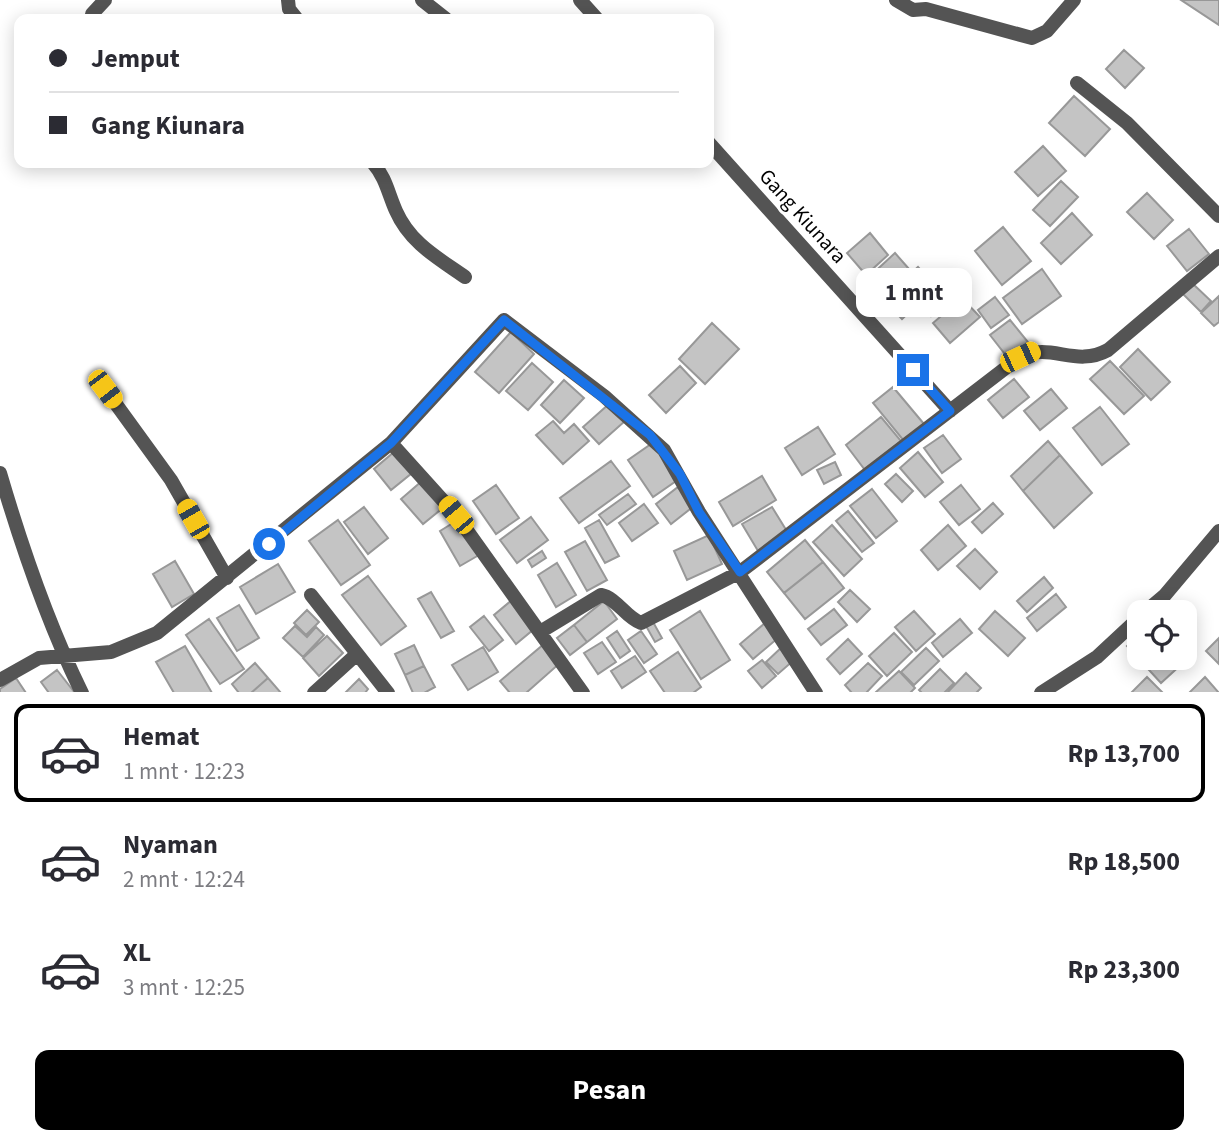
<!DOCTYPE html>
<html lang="id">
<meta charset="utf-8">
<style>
:root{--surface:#fff;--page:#f7f7f7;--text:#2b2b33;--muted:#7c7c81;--line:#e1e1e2;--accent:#000}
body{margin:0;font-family:"Source Sans 3",sans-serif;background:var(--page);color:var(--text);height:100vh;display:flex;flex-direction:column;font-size:26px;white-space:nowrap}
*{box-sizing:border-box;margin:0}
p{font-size:23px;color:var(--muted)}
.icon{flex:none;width:38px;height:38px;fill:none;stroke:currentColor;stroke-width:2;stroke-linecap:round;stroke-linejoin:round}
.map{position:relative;height:692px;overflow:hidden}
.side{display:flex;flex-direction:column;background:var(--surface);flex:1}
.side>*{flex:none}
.banner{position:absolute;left:14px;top:14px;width:700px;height:154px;border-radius:14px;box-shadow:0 4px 18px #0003;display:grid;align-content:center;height:154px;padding:0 35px;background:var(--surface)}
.buttons{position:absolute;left:1127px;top:600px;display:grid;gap:14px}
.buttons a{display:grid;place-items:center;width:70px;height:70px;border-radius:14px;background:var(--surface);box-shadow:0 4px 18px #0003;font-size:35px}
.end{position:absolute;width:32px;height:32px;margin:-16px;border:9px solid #1a73e8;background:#fff;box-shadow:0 0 0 4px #fff}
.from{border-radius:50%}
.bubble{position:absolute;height:49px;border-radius:14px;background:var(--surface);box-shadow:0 4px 18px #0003;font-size:23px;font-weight:700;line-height:49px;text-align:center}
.car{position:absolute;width:21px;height:42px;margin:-21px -10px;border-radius:9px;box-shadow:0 0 5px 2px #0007;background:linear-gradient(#f5c518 24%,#345 0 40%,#f5c518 0 76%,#345 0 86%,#f5c518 0)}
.banner b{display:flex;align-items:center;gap:24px;height:66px;font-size:26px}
.banner b+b{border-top:2px solid var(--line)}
.banner i{width:18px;height:18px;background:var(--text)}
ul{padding:12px 0 0;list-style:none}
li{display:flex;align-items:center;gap:21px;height:98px;margin:0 14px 10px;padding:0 21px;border:4px solid transparent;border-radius:14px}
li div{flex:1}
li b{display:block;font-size:26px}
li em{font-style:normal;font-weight:700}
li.selected{border-color:var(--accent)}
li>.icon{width:63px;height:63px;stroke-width:1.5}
.action{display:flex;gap:14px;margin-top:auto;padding:14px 35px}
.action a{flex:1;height:80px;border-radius:14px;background:var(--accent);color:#fff;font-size:28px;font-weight:700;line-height:80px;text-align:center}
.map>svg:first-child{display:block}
.building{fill:#c4c4c4;stroke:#989898;stroke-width:2}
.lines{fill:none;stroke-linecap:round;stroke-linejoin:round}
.street{stroke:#545454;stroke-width:14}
.route{stroke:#1a73e8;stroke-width:9}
.labels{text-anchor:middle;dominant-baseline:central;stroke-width:6;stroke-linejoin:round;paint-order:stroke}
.street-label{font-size:21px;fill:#000;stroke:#fff}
</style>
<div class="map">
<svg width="1219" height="693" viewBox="0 0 1219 693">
<rect width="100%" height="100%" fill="#fff"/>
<path class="building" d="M1181 0H1219V25Z
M1124 50 1144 68 1125 88 1106 69Z
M1074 96 1110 129 1085 156 1049 123Z
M1043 146 1066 171 1038 196 1015 172Z
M1061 181 1078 197 1050 226 1033 210Z
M1147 193 1173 220 1154 239 1127 212Z
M1072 213 1092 235 1061 264 1041 243Z
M1003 227 1031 261 1002 285 975 251Z
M1189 229 1209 254 1187 271 1167 246Z
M870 233 888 255 866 275 847 253Z
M895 253 909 269 883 292 869 277Z
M918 267 936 287 902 319 883 299Z
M1042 269 1061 296 1022 324 1003 298Z
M1192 283 1211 301 1201 312 1182 293Z
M940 287 951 299 931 316 920 304Z
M1219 296V322L1214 326 1201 313Z
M995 297 1009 315 991 328 978 310Z
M962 298 980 317 950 343 933 323Z
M1010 320 1028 342 1008 358 990 335Z
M712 323 739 349 705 384 679 359Z
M511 332 534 354 499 393 475 372Z
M1138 349 1170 382 1151 400 1120 367Z
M1110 361 1144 396 1124 414 1090 379Z
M532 363 553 382 528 410 506 391Z
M680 366 696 383 666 413 649 395Z
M1014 379 1029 397 1003 418 988 400Z
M564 380 584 398 560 423 541 405Z
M893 387 924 424 904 441 873 403Z
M1051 389 1067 408 1040 430 1024 411Z
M609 404 625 421 599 444 583 427Z
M1100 407 1129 444 1102 465 1073 428Z
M881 417 901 441 865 470 846 445Z
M553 421 564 433 574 424 589 441 563 464 536 435Z
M818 427 835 454 802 475 785 448Z
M943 435 961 459 942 473 924 448Z
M1048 441 1060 455 1023 491 1011 476Z
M654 442 679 479 653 497 628 460Z
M394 452 412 473 391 490 374 469Z
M918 452 943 482 925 497 900 468Z
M1060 455 1092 493 1054 528 1023 491Z
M611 461 630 486 579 523 560 498Z
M835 462 841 475 824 484 817 470Z
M896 474 913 491 902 502 885 484Z
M762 476 776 500 733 526 719 502Z
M422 481 444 507 423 524 401 499Z
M496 485 519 518 496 534 473 501Z
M961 485 980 509 959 525 940 502Z
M678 487 694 506 671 524 656 504Z
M872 489 897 521 876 538 850 506Z
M628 494 636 504 607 525 599 515Z
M993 503 1003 514 982 533 972 522Z
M644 504 658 523 632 541 619 523Z
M364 507 388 538 368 554 344 522Z
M772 507 788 533 758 551 742 524Z
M848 511 874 543 862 552 836 521Z
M531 517 548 540 517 563 500 540Z
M338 520 370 565 341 585 309 541Z
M458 520 479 555 460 566 440 531Z
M599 520 619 556 605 563 585 528Z
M832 525 862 559 844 576 813 542Z
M948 525 966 546 938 570 921 550Z
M709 535 722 564 687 580 674 551Z
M805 540 823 562 784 593 767 572Z
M585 541 607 580 587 591 565 552Z
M975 549 997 572 980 589 957 566Z
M542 551 546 558 532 567 528 560Z
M175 561 194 594 172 607 153 574Z
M823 562 844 588 805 619 784 593Z
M557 563 576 595 556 607 538 575Z
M278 564 295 592 256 614 240 587Z
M368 576 406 626 381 645 342 595Z
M1044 577 1053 588 1027 612 1017 601Z
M850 590 870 609 857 622 838 602Z
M431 592 454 631 441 638 418 599Z
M1056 594 1066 607 1037 631 1027 618Z
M512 600 534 629 516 644 494 615Z
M604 601 617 619 587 642 574 625Z
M239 605 259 638 237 651 217 618Z
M834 609 847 625 821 645 808 629Z
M307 610 319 622 306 635 294 623Z
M700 611 730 660 701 679 670 630Z
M914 611 935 634 916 651 895 627Z
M995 611 1025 638 1008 656 979 629Z
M484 616 503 640 489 651 470 627Z
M209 619 244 669 220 684 186 635Z
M960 619 972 633 943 657 932 643Z
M653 622 662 638 655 642 646 626Z
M765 623 778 638 753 659 740 644Z
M574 625 587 642 570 655 557 638Z
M295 626 307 637 316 627 324 635 303 657 283 638Z
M617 631 630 651 620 658 607 638Z
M641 631 657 654 644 663 628 640Z
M894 633 912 652 887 676 869 656Z
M1139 635V658L1185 661 1161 683 1127 646Z
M327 636 343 653 319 676 303 658Z
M1219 638V664L1206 651Z
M848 639 862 654 840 674 827 659Z
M602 642 616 662 598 674 584 653Z
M544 644 560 663 526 693H510L500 681Z
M414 645 424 666 405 675 395 654Z
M185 646 212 693H174L156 662Z
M483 647 498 672 468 690 452 665Z
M782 647 794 660 778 674 766 662Z
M926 648 939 661 914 685 901 672Z
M678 652 701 687 693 693H665L650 671Z
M635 656 646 672 622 688 611 671Z
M762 660 776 676 762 688 748 671Z
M255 663 268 678 251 693H239L232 684Z
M868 663 882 676 866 693H852L845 685Z
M424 666 435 687 424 693H413L405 675Z
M940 669 954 683 944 693H922L919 690Z
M57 670 75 693H49L41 682Z
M899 671 915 688 910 693H875Z
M966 673 981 688 976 693H947Z
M1147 677 1163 693H1131Z
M1205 677 1219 693H1189Z
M16 678 26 693H0V689Z
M268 678 281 693H251Z
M359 679 368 689 365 693H345Z"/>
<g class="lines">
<path class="street" d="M288 0 289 9 297 19
M422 0 446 19
M580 0 597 19
M896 0 913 10 926 9 1032 38 1047 31 1074 0
M92 14 105 0
M1077 83 1127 123 1219 216
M709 143 950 411
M373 163C386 178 388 193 396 211 410 243 438 258 465 277
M105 389 171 480 227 578
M391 443 456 515 583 693
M0 473C22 548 47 622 82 693
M311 595 388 693
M1145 612 1165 595 1219 531
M540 632 601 595C617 598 625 617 641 623L740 572 1020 357C1052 342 1075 368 1108 350L1219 256
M0 680 39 658 111 652 157 633 391 443 504 320 604 396 664 450 699 512 816 693
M314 693 357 654
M1041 693 1097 657 1139 618"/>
</g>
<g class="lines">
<path class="route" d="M269 544 391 443 504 320 650 435 680 474 699 512 740 572 950 411 913 370"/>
</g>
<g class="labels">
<g class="street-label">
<text transform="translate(803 216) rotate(48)">Gang Kiunara</text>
</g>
</g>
</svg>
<div class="buttons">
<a><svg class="icon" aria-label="locate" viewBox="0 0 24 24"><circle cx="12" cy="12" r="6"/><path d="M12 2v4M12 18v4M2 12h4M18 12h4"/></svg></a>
</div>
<i class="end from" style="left:269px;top:544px"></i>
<i class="end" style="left:913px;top:370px"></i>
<div class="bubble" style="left:856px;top:268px;width:116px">1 mnt</div>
<i class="car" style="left:1020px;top:357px;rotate:65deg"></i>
<i class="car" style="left:105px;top:389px;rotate:143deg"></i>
<i class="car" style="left:456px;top:515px;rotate:320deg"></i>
<i class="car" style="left:193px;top:519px;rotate:330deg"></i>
<div class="banner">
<b><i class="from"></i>Jemput</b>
<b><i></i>Gang Kiunara</b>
</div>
</div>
<section class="side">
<ul>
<li class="selected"><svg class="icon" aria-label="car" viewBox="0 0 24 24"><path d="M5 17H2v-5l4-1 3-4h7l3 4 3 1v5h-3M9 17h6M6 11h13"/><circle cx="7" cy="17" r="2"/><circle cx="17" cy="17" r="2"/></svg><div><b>Hemat</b><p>1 mnt · 12:23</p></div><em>Rp 13,700</em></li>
<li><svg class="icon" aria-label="car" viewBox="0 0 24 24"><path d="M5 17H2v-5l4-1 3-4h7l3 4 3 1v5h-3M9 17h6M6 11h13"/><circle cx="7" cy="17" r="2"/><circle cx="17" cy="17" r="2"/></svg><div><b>Nyaman</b><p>2 mnt · 12:24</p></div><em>Rp 18,500</em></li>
<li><svg class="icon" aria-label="car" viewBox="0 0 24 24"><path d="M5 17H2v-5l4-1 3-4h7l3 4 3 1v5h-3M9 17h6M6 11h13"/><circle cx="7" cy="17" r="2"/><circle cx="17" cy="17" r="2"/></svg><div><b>XL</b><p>3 mnt · 12:25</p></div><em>Rp 23,300</em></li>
</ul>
<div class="action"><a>Pesan</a></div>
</section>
